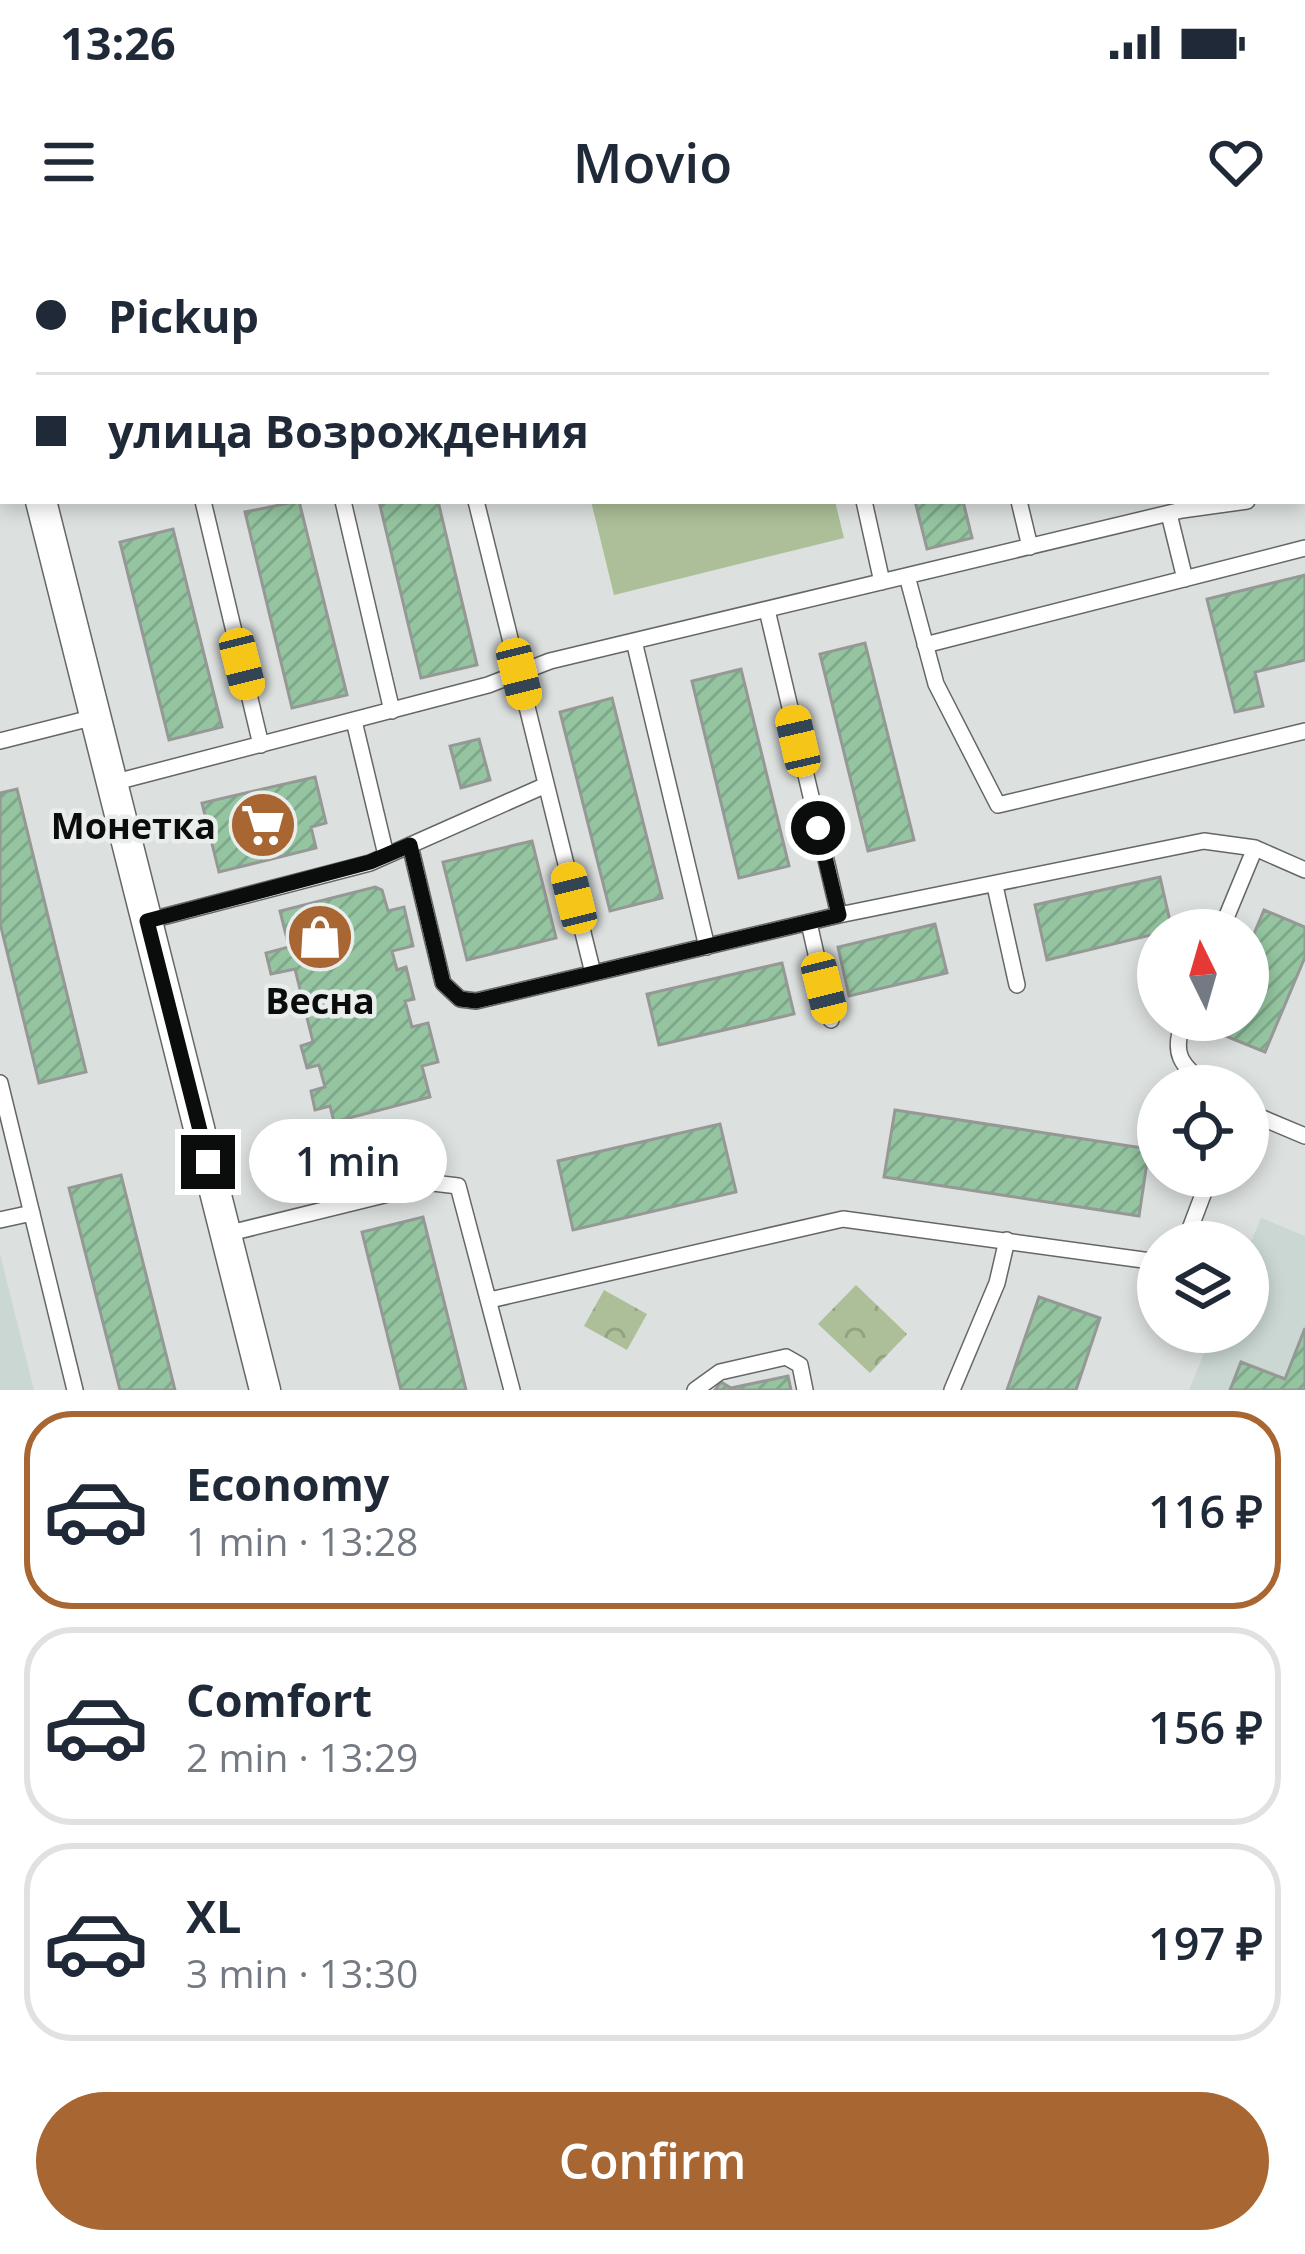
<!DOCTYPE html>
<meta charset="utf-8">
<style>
:root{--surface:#fff;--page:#f6f6f7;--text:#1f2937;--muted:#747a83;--line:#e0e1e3;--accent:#a86632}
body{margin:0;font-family:"Open Sans",sans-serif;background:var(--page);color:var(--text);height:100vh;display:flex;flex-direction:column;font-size:45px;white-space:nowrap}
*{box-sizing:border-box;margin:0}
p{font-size:39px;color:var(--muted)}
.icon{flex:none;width:66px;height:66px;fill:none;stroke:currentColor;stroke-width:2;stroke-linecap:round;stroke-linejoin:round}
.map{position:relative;height:1150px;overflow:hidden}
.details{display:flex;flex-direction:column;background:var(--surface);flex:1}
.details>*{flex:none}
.guide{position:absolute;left:0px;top:0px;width:1305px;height:264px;box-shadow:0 6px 18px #0003;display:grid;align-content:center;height:264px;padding:0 36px;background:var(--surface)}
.needle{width:78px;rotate:355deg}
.buttons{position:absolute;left:1137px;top:669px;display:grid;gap:24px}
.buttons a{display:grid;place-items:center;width:132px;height:132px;border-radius:50%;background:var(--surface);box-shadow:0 6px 18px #0003;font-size:60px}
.end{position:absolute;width:54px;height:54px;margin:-27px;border:15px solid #0b0d0c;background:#fff;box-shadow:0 0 0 6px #fff}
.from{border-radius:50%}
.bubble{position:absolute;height:84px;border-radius:42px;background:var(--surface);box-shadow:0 6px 18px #0003;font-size:39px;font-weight:600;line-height:84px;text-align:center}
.car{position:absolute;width:36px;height:72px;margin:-36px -18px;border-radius:15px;box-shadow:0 0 9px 3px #0007;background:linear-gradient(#f5c518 24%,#345 0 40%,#f5c518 0 76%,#345 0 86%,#f5c518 0)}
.guide b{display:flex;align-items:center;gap:42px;height:114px;font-size:45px}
.guide b+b{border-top:3px solid var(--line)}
.guide i{width:30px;height:30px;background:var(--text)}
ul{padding:21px 0 0;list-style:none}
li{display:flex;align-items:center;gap:36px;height:198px;margin:0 24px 18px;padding:0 12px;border:6px solid var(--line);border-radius:48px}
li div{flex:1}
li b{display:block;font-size:45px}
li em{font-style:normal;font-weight:600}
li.selected{border-color:var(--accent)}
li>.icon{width:108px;height:108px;stroke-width:1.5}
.primary-button{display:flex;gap:24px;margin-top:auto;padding:24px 36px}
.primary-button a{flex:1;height:138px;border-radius:72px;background:var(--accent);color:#fff;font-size:48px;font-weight:600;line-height:138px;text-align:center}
.status{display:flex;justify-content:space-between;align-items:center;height:84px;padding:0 60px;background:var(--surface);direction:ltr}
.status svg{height:33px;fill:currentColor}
header{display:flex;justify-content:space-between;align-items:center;height:156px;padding:0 36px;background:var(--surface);font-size:54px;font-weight:600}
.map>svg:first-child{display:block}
.built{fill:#cad7d3}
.forest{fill:url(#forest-crowns)}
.pitch{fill:#acbf98}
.building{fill:url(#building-hatch);stroke:#969896;stroke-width:3}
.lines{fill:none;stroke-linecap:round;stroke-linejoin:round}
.service-casing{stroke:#646766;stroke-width:18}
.minor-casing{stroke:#646766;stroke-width:33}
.service{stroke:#fff;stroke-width:15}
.minor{stroke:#fff;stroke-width:30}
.route{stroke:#0b0d0c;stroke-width:15}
.labels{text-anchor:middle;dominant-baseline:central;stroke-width:9;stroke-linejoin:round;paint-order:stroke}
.poi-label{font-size:36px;font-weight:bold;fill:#0b0d0c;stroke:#e9edec;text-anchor:end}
</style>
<div class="status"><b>13:26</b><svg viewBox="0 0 49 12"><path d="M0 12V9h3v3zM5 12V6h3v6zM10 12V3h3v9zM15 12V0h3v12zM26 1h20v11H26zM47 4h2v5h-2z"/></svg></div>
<header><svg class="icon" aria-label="menu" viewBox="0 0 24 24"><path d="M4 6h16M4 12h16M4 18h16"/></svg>Movio<svg class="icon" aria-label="heart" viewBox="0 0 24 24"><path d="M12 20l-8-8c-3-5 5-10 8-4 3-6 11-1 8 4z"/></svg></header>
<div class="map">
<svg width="1305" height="1150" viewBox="0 0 1305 1150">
<defs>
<pattern id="forest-crowns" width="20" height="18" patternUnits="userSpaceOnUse" patternTransform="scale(3)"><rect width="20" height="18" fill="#acbf98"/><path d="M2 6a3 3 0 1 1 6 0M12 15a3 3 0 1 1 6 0" fill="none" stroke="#93a382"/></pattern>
<pattern id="building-hatch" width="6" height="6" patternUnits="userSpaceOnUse" patternTransform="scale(3)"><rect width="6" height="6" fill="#94c5a0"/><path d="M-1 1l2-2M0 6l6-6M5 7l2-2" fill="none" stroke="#7ea889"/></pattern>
</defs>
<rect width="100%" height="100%" fill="#dce0df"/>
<path class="built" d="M1261 978 1305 996V1150H1189L1213 1092H1248V1009Z
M0 1014 34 1150H0Z"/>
<path class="forest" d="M856 1045 907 1094 870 1133 818 1084Z
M604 1050 647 1074 627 1110 584 1086Z"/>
<path class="pitch" d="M591 261H835L844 298 614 355Z"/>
<path class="building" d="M299 261 347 455 292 468 245 272Z
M379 261H438L477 425 421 438Z
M915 261H963L972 298 927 309Z
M173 289 222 487 169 500 120 302Z
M1305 335V420L1255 432 1263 466 1235 472 1207 359Z
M865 403 914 600 868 611 820 414Z
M741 429 789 626 739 638 692 441Z
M612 458 662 658 610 671 560 472Z
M479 499 490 540 461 548 450 506Z
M315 537 326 583 311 587 316 608 219 632 202 563Z
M17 549 86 832 39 843 0 683V553Z
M532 601 556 698 467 720 443 622Z
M1160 637 1172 690 1047 720 1035 665Z
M375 647 382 650 388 671 404 667 413 706 392 711 397 730 406 727 414 759 405 761 412 787 428 783 438 822 422 826 430 857 334 882 330 866 315 870 311 851 325 847 319 825 307 828 301 806 313 802 295 729 271 734 266 713 289 707 280 671Z
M1264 670 1305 687V717L1265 812 1213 791 1218 780H1248V708Z
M935 684 947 733 849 756 838 707Z
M782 723 794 774 659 805 647 754Z
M895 870 1149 909 1139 976 884 937Z
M720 884 736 952 573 990 558 921Z
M121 935 175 1150H120L69 948Z
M423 977 466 1150H401L362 992Z
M1039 1057 1100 1078 1076 1150H1007Z
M1305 1088V1150H1230L1241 1122 1285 1139Z
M788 1136 791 1150H715L721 1142 731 1148Z"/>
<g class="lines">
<defs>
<path id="service" d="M412 0V3
M678 0 679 3
M809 0 810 3
M1057 0 1062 3
M1003 3 1016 0
M1302 53 1305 67
M1302 253H1305
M203 261 261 505
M343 261 392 471
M476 261 593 733
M864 261 882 342
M1019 261 1030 307
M1169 274 1185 339
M907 336 936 444 998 565 1305 491
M767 370 839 675
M634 401 707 707
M925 405 1305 308
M354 481 386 615
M0 501 95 477
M112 543 488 445 550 421 1182 270 1247 261
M410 605 443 743 460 759 476 761 839 675 1204 601 1255 608 1305 630
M995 646 1017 745
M147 681 370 623 546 545
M809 683 831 780
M1221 690 1255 608
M1184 780C1171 813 1180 825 1208 846
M0 843 75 1150
M1248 872 1305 896
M0 980 32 973
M226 994 433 943 458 946 512 1150
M1185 1002 1210 936
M1248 1055 1252 1057
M490 1060 843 979 1158 1022
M695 1150 720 1132 786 1117 800 1125 805 1150
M952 1150 997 1043 1007 1000"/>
<path id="minor" d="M0 98 3 110
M41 261 265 1150"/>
</defs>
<use href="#service" class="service-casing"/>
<use href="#minor" class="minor-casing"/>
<use href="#service" class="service"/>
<use href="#minor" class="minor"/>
</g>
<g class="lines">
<path class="route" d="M208 922 147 681 370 622 410 605 443 743 460 759 476 761 839 675 818 588"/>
</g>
<defs>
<symbol id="supermarket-disc" viewBox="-11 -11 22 22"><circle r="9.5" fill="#a86632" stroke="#e9edec"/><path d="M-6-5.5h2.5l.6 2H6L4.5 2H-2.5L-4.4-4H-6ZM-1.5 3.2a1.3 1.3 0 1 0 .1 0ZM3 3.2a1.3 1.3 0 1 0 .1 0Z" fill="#fff"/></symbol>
<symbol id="shop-disc" viewBox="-11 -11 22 22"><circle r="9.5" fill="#a86632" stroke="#e9edec"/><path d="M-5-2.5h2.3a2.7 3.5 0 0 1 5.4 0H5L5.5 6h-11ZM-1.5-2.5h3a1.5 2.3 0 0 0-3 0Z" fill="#fff"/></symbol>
</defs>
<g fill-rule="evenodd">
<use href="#supermarket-disc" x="225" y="547" width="76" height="76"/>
<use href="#shop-disc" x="282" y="659" width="76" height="76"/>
</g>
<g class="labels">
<g class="poi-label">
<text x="216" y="585">Монетка</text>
<text x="320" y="760" text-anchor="middle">Весна</text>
</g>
</g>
</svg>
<div class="buttons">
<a><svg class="needle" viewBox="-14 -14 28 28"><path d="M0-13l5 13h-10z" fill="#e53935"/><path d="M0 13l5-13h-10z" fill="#747a83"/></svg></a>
<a><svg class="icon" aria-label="locate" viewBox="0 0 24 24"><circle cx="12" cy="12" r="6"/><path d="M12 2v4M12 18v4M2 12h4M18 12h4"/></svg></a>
<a><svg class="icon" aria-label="layers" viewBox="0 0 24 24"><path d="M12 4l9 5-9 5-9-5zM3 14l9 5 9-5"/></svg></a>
</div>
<i class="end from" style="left:818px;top:588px"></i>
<i class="end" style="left:208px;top:922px"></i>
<div class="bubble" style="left:249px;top:879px;width:198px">1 min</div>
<i class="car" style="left:242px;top:424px;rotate:166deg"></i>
<i class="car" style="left:519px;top:434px;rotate:166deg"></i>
<i class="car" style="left:798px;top:501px;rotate:347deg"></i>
<i class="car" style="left:574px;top:658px;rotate:346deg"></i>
<i class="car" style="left:824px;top:748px;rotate:166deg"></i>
<div class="guide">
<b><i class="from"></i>Pickup</b>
<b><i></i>улица Возрождения</b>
</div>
</div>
<section class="details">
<ul>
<li class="selected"><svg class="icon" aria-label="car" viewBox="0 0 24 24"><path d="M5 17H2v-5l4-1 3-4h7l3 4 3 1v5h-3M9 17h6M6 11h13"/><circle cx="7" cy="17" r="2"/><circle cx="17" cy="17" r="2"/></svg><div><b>Economy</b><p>1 min · 13:28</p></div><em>116 ₽</em></li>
<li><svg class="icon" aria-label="car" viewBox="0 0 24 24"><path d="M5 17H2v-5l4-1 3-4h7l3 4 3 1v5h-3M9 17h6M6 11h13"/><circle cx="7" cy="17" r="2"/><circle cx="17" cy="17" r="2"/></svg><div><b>Comfort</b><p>2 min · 13:29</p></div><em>156 ₽</em></li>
<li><svg class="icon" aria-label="car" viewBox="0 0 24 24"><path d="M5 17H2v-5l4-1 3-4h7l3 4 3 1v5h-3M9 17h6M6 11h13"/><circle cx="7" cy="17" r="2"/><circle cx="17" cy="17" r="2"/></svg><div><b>XL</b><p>3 min · 13:30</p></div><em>197 ₽</em></li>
</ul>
<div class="primary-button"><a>Confirm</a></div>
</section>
